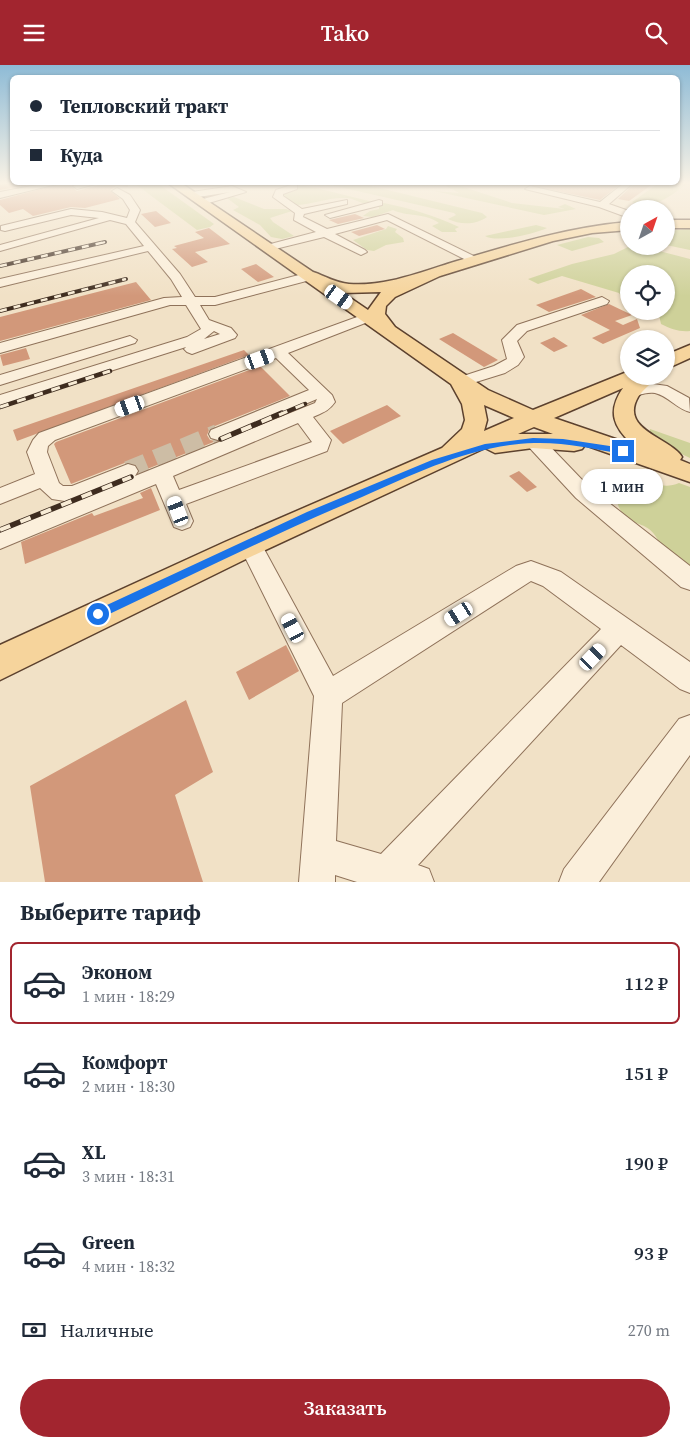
<!DOCTYPE html>
<html lang="ru">
<meta charset="utf-8">
<style>
:root{--surface:#fff;--page:#f6f6f7;--text:#1f2937;--muted:#747a83;--line:#e0e1e3;--accent:#a2252f}
body{margin:0;font-family:"Source Serif 4",serif;background:var(--page);color:var(--text);height:100vh;display:flex;flex-direction:column;font-size:19px;white-space:nowrap}
*{box-sizing:border-box;margin:0}
p{font-size:16px;color:var(--muted)}
.icon{flex:none;width:28px;height:28px;fill:none;stroke:currentColor;stroke-width:2;stroke-linecap:round;stroke-linejoin:round}
.map{position:relative;height:817px;overflow:hidden}
.drawer{display:flex;flex-direction:column;background:var(--surface);flex:1}
.drawer>*{flex:none}
.top-card{position:absolute;left:10px;top:10px;width:670px;height:110px;border-radius:8px;box-shadow:0 1px 4px #0004;display:grid;align-content:center;height:110px;padding:0 20px;background:var(--surface)}
.needle{width:32px;rotate:40deg}
.buttons{position:absolute;left:620px;top:135px;display:grid;gap:10px}
.buttons a{display:grid;place-items:center;width:55px;height:55px;border-radius:50%;background:var(--surface);box-shadow:0 1px 4px #0004;font-size:25px}
.end{position:absolute;width:22px;height:22px;margin:-11px;border:6px solid #1a73e8;background:#fff;box-shadow:0 0 0 2px #fff}
.from{border-radius:50%}
.bubble{position:absolute;height:35px;border-radius:18px;background:var(--surface);box-shadow:0 1px 4px #0004;font-size:16px;font-weight:600;line-height:35px;text-align:center}
.car{position:absolute;width:15px;height:30px;margin:-15px -8px;border-radius:6px;box-shadow:0 0 4px 1px #0007;background:linear-gradient(#fff 24%,#345 0 40%,#fff 0 76%,#345 0 86%,#fff 0)}
.top-card b{display:flex;align-items:center;gap:18px;height:48px;font-size:19px}
.top-card b+b{border-top:1px solid var(--line)}
.top-card i{width:12px;height:12px;background:var(--text)}
ul{padding:0;list-style:none}
li{display:flex;align-items:center;gap:15px;height:82px;margin:0 10px 8px;padding:0 10px;border:2px solid transparent;border-radius:8px}
li div{flex:1}
li b{display:block;font-size:19px}
li em{font-style:normal;font-weight:600}
li.on{border-color:var(--accent)}
li>.icon{width:45px;height:45px;stroke-width:1.5}
h2{padding:0 20px;font-size:22px;line-height:60px}
.pay{display:flex;align-items:center;gap:12px;height:55px;padding:0 20px;font-size:19px}
.pay p{margin-inline-start:auto}
.primary-button{display:flex;gap:10px;margin-top:auto;padding:10px 20px}
.primary-button a{flex:1;height:58px;border-radius:30px;background:var(--accent);color:#fff;font-size:20px;font-weight:600;line-height:58px;text-align:center}
header{display:flex;justify-content:space-between;align-items:center;height:65px;padding:0 20px;background:var(--accent);color:#fff;font-size:22px;font-weight:600}
.map>svg:first-child{display:block}
.green{fill:#ced199}
.building{fill:#d2987a}
.lines{fill:none;stroke-linecap:round;stroke-linejoin:round}
.minor-tunnel{stroke:#cdbda5;stroke-width:20;stroke-dasharray:20 10;stroke-linecap:butt}
.minor-casing{stroke:#8f725a;stroke-width:2}
.major-casing{stroke:#5c412e;stroke-width:3}
.minor{fill:#fbefdb;fill-rule:evenodd}
.major{fill:#f6d49c;fill-rule:evenodd}
.rail-far3-casing{stroke:#3e2c1f;stroke-width:2.5}
.rail-far2-casing{stroke:#3e2c1f;stroke-width:4}
.rail-far1-casing{stroke:#3e2c1f;stroke-width:4.5}
.rail-casing{stroke:#3e2c1f;stroke-width:5.5}
.rail-far3{stroke:#f8ecd6;stroke-width:2;stroke-dasharray:5.5;stroke-linecap:butt}
.rail-far2{stroke:#f8ecd6;stroke-width:2.5;stroke-dasharray:7;stroke-linecap:butt}
.rail-far1{stroke:#f8ecd6;stroke-width:3;stroke-dasharray:9;stroke-linecap:butt}
.rail{stroke:#f8ecd6;stroke-width:4;stroke-dasharray:11;stroke-linecap:butt}
.route{fill:#1a73e8}
</style>
<header><svg class="icon" aria-label="menu" viewBox="0 0 24 24"><path d="M4 6h16M4 12h16M4 18h16"/></svg>Tako<svg class="icon" aria-label="search" viewBox="0 0 24 24"><circle cx="10" cy="10" r="6"/><path d="M15 15l6 6"/></svg></header>
<div class="map">
<svg width="690" height="817" viewBox="0 0 690 817">
<rect width="100%" height="100%" fill="#f1e1c6"/>
<path class="green" d="M689 117C673 129 653 147 632 137L659 118Z
M134 118H157L214 159 210 162 197 165Z
M322 118H359L482 148 487 152C476 160 460 160 448 154L456 150 454 148Z
M451 118 512 138 565 144 558 142 565 139 576 144 544 150 434 126 459 128 446 121Z
M289 119 316 123 373 137C364 142 355 133 346 133 328 132 312 140 294 140L280 129Z
M234 132 264 144H286L292 146 270 153 273 157 294 171 282 174 271 172 260 160 233 145 239 142 227 133Z
M384 138C412 144 433 150 459 162L455 164 457 167H442L432 161 439 158C423 147 407 152 393 145L373 152 363 151 370 146 379 144V140Z
M536 160 547 163C534 169 497 178 485 171Z
M388 161 397 164 395 167 403 173 404 177 386 180 374 186 367 185 353 175 386 164Z
M690 164V185L666 180V166Z
M588 172 599 173 604 177 572 186 557 180Z
M630 181H640L690 194V266C679 267 671 264 661 259L659 250 634 246H666V209H629V243L619 228 562 211 538 219 528 214 572 199 614 189Z
M650 364 690 378V393L675 386 650 367Z
M626 408C644 414 661 426 679 418L690 422V517L655 483 658 475C648 456 635 462 624 450 613 438 614 418 626 408Z"/>
<path class="building" d="M14 118H40L0 125V120Z
M63 118H78L71 121 77 126 99 120 101 118H128V122L116 121 110 125 120 134 85 143 71 142 33 151 23 144 9 148 0 140V135Z
M528 118H622L600 135 528 120Z
M635 118H654L629 136 618 134Z
M156 146 171 158 155 162 141 149Z
M355 149 364 153 338 159 329 155Z
M377 160 385 164 359 171 351 167Z
M209 163 230 179 195 187 208 197 192 202 172 184 177 183 174 181 204 173 195 167Z
M256 199 274 212 258 217 241 204Z
M136 217 151 235 0 276V252Z
M581 224 596 232 549 247 536 240Z
M609 239 632 250 615 256 623 260 637 254 640 263 603 279 592 273 610 265 581 250Z
M453 268 498 295 484 302 439 274Z
M554 272 568 281 554 287 540 278Z
M26 283 30 294 3 301 0 290Z
M244 285 249 290 17 376 13 365Z
M260 301 290 331 210 363 207 370 210 375 216 376 140 407 137 400 127 397 71 419 54 379 56 377Z
M387 340 401 351 343 379 330 366Z
M519 406 537 422 527 427 509 411Z
M151 423 160 445 25 499 21 477 92 448 94 451 143 433 140 428Z
M286 580 299 606 249 635 236 607Z
M186 635 213 707 175 730 203 817H45L30 721Z"/>
<g class="lines">
<path class="minor-tunnel" d="M128 406 218 369"/>
<defs>
<path id="minor" d="M47 118H61L0 133V127Z
M82 118H99L77 124 73 121Z
M624 118H633L609 139 629 146V153L599 142 525 124 530 121 600 137Z
M294 119 297 120V124L283 129V131L302 144 347 135V139L304 149 303 152 327 164 388 149 482 195 480 198H472L387 155 335 169 365 185 367 187 361 190 324 172 267 186 263 185V181L316 167 294 155 295 148 273 132 276 125Z
M232 121 246 127 202 140 199 139V135L230 127 192 133 187 130 192 127Z
M117 123 130 130 140 145 135 157 180 209 195 232H215L310 207 316 211 314 214 215 240H200L209 255 231 263 237 270 235 273 192 289 187 287 184 284 186 282 0 341V330L187 272 201 264 186 240H170L0 288V278L164 233 182 232 171 214 148 186 0 222V214L144 181 126 159 110 155 0 186V180L99 153 71 150 5 166 1 165V161L71 144 102 147 127 153 130 145 123 134 112 126ZM214 266 220 269 204 274Z
M379 135 382 136V140L330 153 325 150Z
M602 232 609 236 607 239 527 266 517 276 524 292 518 300 505 308 460 322 454 320 452 317 454 314 494 301 507 294 502 275 517 260Z
M368 248 373 249 375 252 373 255 288 288 332 330 335 337C329 346 322 348 313 352L331 375 327 386 186 439 193 456 190 462 182 465 174 462 156 419 0 484V465L71 437 52 434 40 423 0 439V423L35 409 27 387 33 375 39 368ZM276 293 309 325 211 365 209 369 211 373 218 375 225 373 317 334 315 338 135 411 138 406 135 401 128 399 72 421H63L59 418 47 387 48 381 55 375ZM298 358 312 377 179 425 173 411Z
M130 271 137 275 135 278 0 320V310Z
M646 318 667 321 689 333 690 347C677 344 668 331 655 328 643 326 634 334 623 332L621 328 632 321Z
M533 369 540 371 590 423 690 501V525L681 522 576 433 526 379 524 375 526 371Z
M249 469 257 471 333 611 516 501 531 496 561 507 690 597V628L680 624 621 580 418 800 429 804 434 817H357L335 810V817H299L314 631 238 478 241 471ZM531 516 543 521 601 564 381 789 336 776 342 638Z
M690 650V690L599 817H559L564 804 679 654Z"/>
<path id="major" d="M168 118H181L313 207C325 211 336 218 349 219 386 222 423 206 457 196 514 179 569 162 629 157V165L592 168 553 176 440 211 395 232 386 241 385 249 395 262 488 325 533 345 627 307 629 306V311H657C652 319 643 324 638 332 619 365 671 373 682 392L680 395 690 399V417L585 380 582 384 574 386 533 383 495 388 485 383 246 494 0 615V580L225 477 442 383 462 364 465 355 462 339 451 319ZM381 227 368 245 343 228ZM623 323C607 346 613 362 633 380L554 353ZM484 340 514 353 484 366 487 355ZM534 362 553 369H518Z
M666 155H690V163H666Z
M690 280V293L666 304V290Z"/>
</defs>
<use href="#minor" class="minor-casing"/>
<use href="#major" class="major-casing"/>
<use href="#minor" class="minor"/>
<use href="#major" class="major"/>
<defs>
<path id="rail-far3" d="M102 178 105 177"/>
<path id="rail-far2" d="M0 201 105 177
M0 246 126 214"/>
<path id="rail-far1" d="M0 342 110 306
M279 350 305 339"/>
<path id="rail" d="M221 374 282 348
M0 465 131 412"/>
</defs>
<use href="#rail-far3" class="rail-far3-casing"/>
<use href="#rail-far2" class="rail-far2-casing"/>
<use href="#rail-far1" class="rail-far1-casing"/>
<use href="#rail" class="rail-casing"/>
<use href="#rail-far3" class="rail-far3"/>
<use href="#rail-far2" class="rail-far2"/>
<use href="#rail-far1" class="rail-far1"/>
<use href="#rail" class="rail"/>
</g>
<linearGradient id="sky" x2="0" y2="1"><stop stop-color="#8ebbd6"/><stop offset="0.51" stop-color="#f9f2e5"/><stop offset="1" stop-color="#f9f2e5" stop-opacity="0"/></linearGradient>
<rect width="690" height="231" fill="url(#sky)"/>
<path class="route" d="M533 373 563 374 623 383 627 386 623 389C594 384 564 377 534 378 472 380 417 408 362 432 274 469 188 512 101 553L98 554 92 549 94 546 307 447 432 395 485 379Z"/>
</svg>
<div class="buttons">
<a><svg class="needle" viewBox="-14 -14 28 28"><path d="M0-13l5 13h-10z" fill="#e53935"/><path d="M0 13l5-13h-10z" fill="#747a83"/></svg></a>
<a><svg class="icon" aria-label="locate" viewBox="0 0 24 24"><circle cx="12" cy="12" r="6"/><path d="M12 2v4M12 18v4M2 12h4M18 12h4"/></svg></a>
<a><svg class="icon" aria-label="layers" viewBox="0 0 24 24"><path d="M12 4l9 5-9 5-9-5zM3 14l9 5 9-5"/></svg></a>
</div>
<i class="end from" style="left:98px;top:549px"></i>
<i class="end" style="left:623px;top:386px"></i>
<div class="bubble" style="left:581px;top:404px;width:82px">1 мин</div>
<i class="car" style="left:339px;top:232px;rotate:125deg"></i>
<i class="car" style="left:260px;top:294px;rotate:70deg"></i>
<i class="car" style="left:130px;top:341px;rotate:250deg"></i>
<i class="car" style="left:178px;top:446px;rotate:339deg"></i>
<i class="car" style="left:459px;top:549px;rotate:238deg"></i>
<i class="car" style="left:293px;top:563px;rotate:332deg"></i>
<i class="car" style="left:593px;top:592px;rotate:44deg"></i>
<div class="top-card">
<b><i class="from"></i>Тепловский тракт</b>
<b><i></i>Куда</b>
</div>
</div>
<section class="drawer">
<h2>Выберите тариф</h2>
<ul>
<li class="on"><svg class="icon" aria-label="car" viewBox="0 0 24 24"><path d="M5 17H2v-5l4-1 3-4h7l3 4 3 1v5h-3M9 17h6M6 11h13"/><circle cx="7" cy="17" r="2"/><circle cx="17" cy="17" r="2"/></svg><div><b>Эконом</b><p>1 мин · 18:29</p></div><em>112 ₽</em></li>
<li><svg class="icon" aria-label="car" viewBox="0 0 24 24"><path d="M5 17H2v-5l4-1 3-4h7l3 4 3 1v5h-3M9 17h6M6 11h13"/><circle cx="7" cy="17" r="2"/><circle cx="17" cy="17" r="2"/></svg><div><b>Комфорт</b><p>2 мин · 18:30</p></div><em>151 ₽</em></li>
<li><svg class="icon" aria-label="car" viewBox="0 0 24 24"><path d="M5 17H2v-5l4-1 3-4h7l3 4 3 1v5h-3M9 17h6M6 11h13"/><circle cx="7" cy="17" r="2"/><circle cx="17" cy="17" r="2"/></svg><div><b>XL</b><p>3 мин · 18:31</p></div><em>190 ₽</em></li>
<li><svg class="icon" aria-label="car" viewBox="0 0 24 24"><path d="M5 17H2v-5l4-1 3-4h7l3 4 3 1v5h-3M9 17h6M6 11h13"/><circle cx="7" cy="17" r="2"/><circle cx="17" cy="17" r="2"/></svg><div><b>Green</b><p>4 мин · 18:32</p></div><em>93 ₽</em></li>
</ul>
<div class="pay"><svg class="icon" aria-label="cash" viewBox="0 0 24 24"><path d="M3 7h18v10H3z"/><circle cx="12" cy="12" r="2"/></svg>Наличные<p>270 m</p></div>
<div class="primary-button"><a>Заказать</a></div>
</section>
